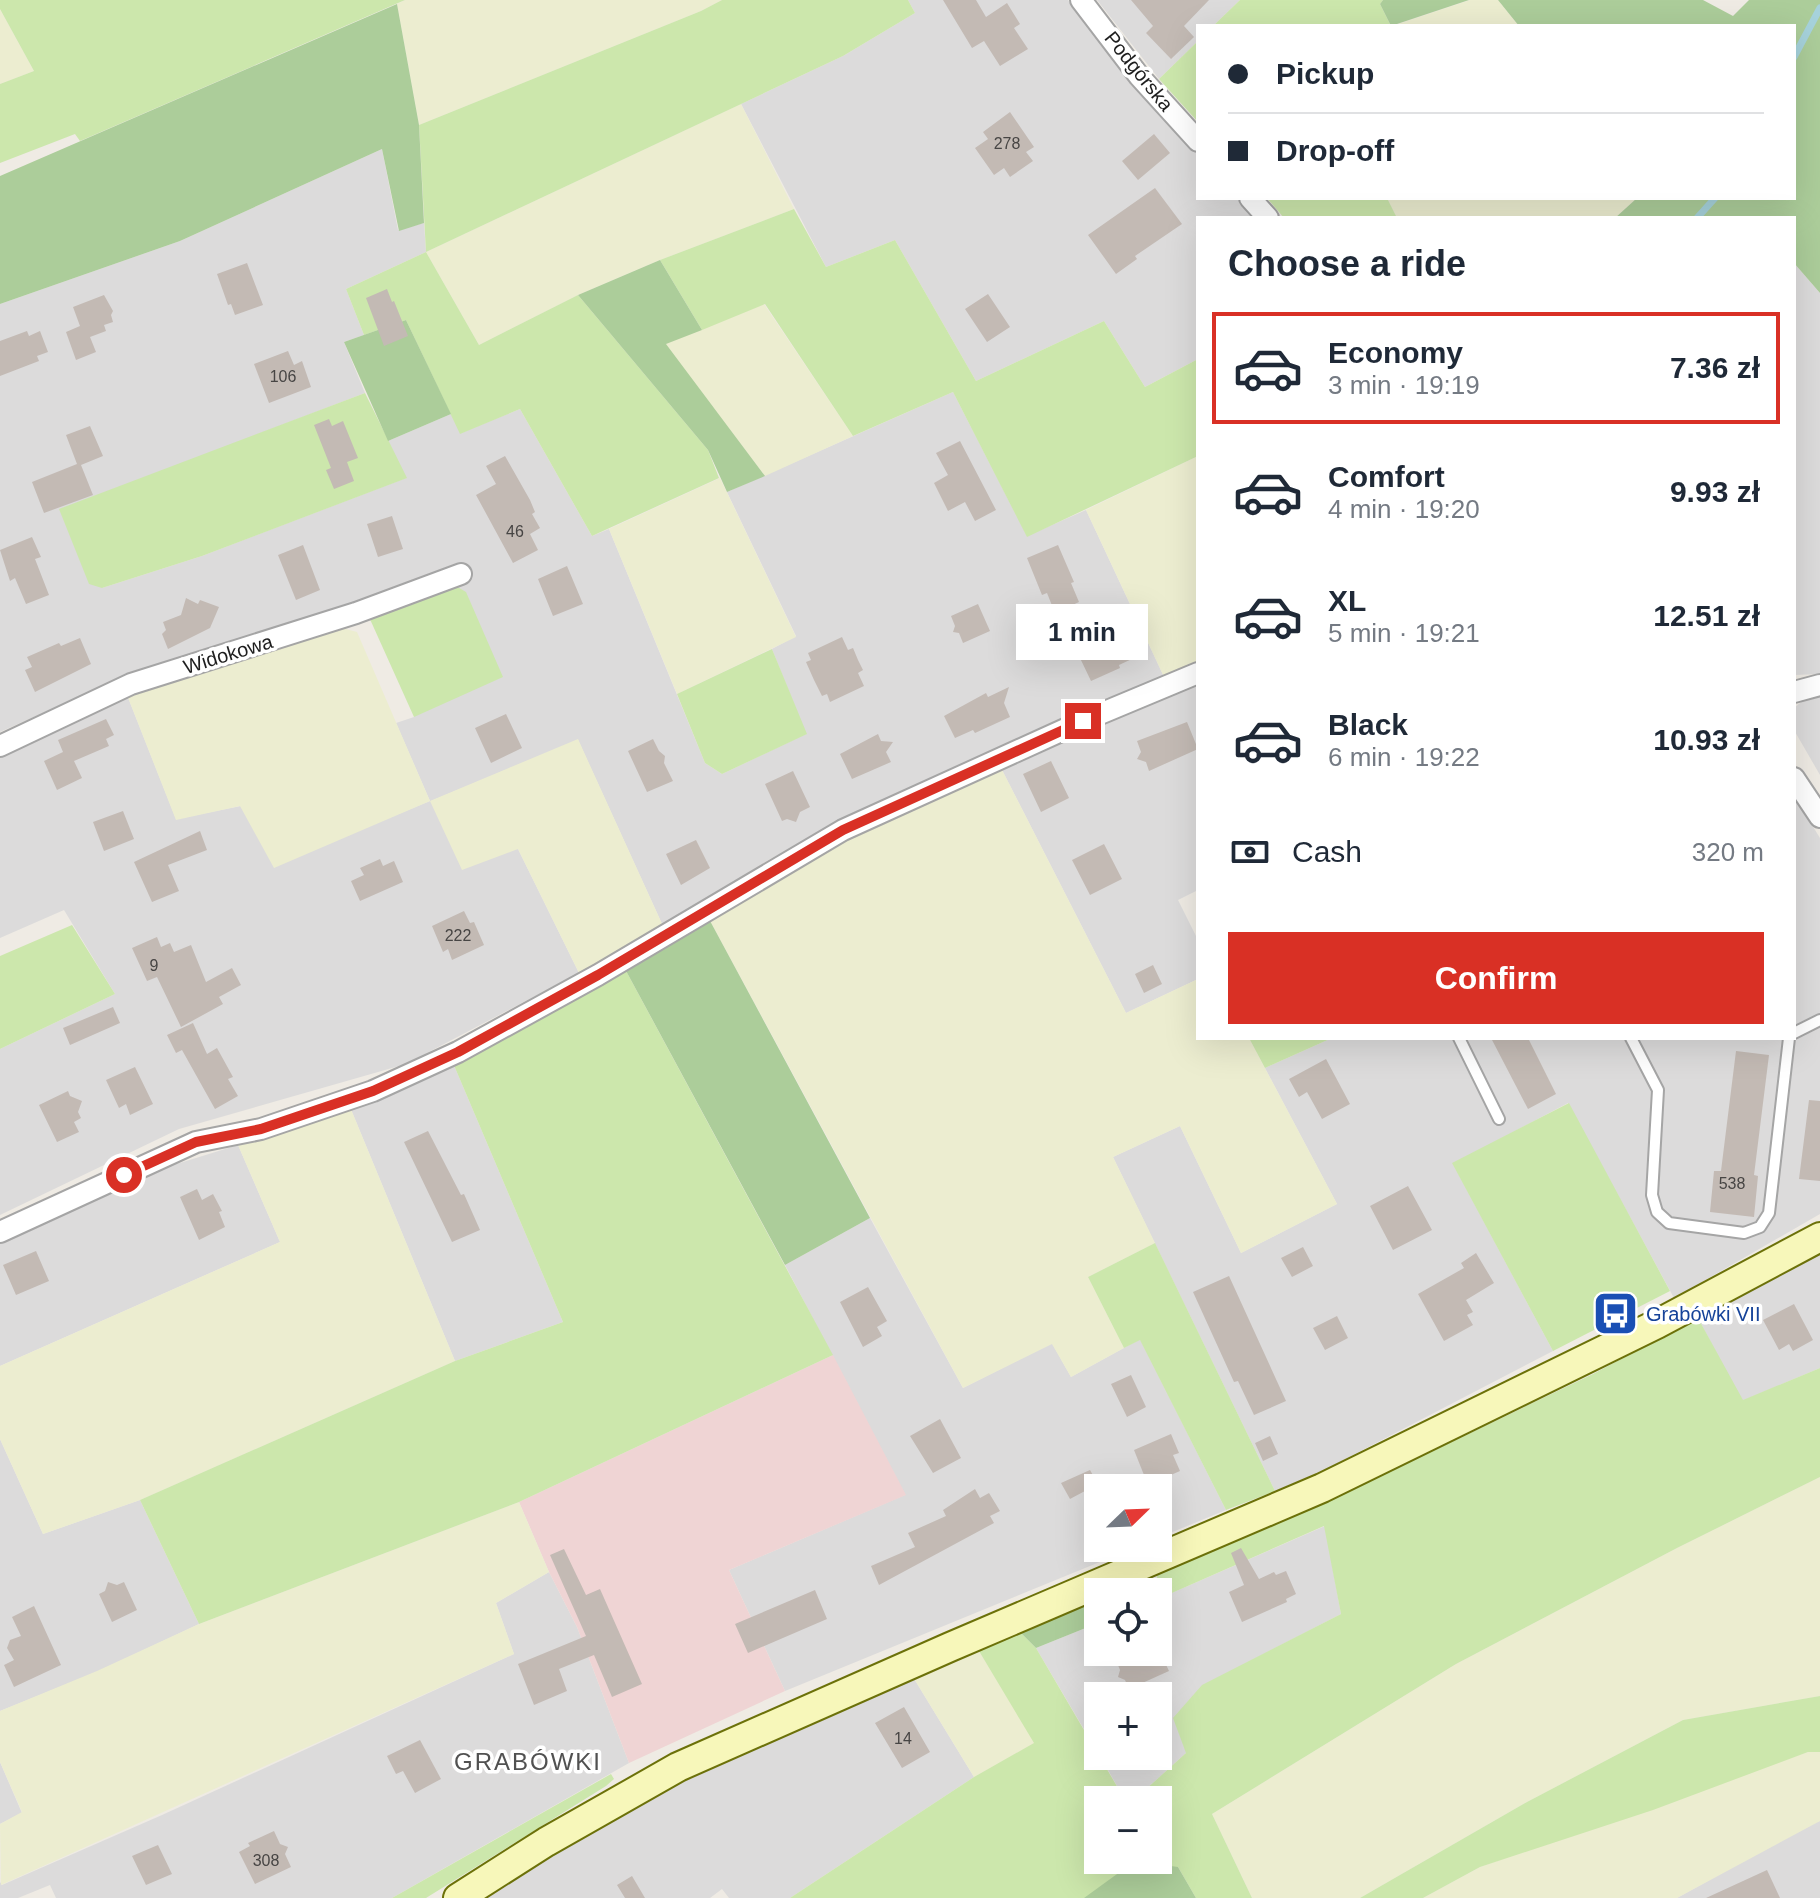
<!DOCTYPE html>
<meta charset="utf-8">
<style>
:root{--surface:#fff;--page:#f6f6f7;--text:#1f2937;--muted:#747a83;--line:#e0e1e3;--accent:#d93025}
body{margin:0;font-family:Helvetica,sans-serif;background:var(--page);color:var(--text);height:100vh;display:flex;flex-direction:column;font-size:30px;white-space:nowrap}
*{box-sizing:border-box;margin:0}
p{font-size:26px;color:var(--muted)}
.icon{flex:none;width:44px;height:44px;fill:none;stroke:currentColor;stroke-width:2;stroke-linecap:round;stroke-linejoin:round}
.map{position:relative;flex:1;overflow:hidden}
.sheet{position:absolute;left:1196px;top:216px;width:600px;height:824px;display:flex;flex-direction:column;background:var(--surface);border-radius:0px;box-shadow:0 8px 32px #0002}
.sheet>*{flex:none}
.top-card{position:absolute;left:1196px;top:24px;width:600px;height:176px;border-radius:0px;box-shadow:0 8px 32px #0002;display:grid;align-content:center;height:176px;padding:0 32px;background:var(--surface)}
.needle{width:52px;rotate:67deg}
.buttons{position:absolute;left:1084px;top:1474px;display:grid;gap:16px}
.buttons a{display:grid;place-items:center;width:88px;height:88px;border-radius:0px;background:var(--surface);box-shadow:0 8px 32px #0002;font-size:40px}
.end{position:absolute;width:36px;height:36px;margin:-18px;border:10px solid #d93025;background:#fff;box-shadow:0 0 0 4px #fff}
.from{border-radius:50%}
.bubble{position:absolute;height:56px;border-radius:0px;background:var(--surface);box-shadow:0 8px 32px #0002;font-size:26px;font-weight:700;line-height:56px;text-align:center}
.top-card b{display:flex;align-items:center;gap:28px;height:76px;font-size:30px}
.top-card b+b{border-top:2px solid var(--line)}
.top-card i{width:20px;height:20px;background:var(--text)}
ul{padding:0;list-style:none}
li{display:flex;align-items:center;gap:24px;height:112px;margin:0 16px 12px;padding:0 16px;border:4px solid transparent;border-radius:0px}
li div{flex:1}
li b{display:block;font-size:30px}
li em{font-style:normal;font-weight:700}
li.current{border-color:var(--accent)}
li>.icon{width:72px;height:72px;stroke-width:1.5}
h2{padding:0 32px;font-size:36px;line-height:96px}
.pay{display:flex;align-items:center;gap:20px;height:88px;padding:0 32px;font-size:30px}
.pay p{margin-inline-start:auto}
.primary-button{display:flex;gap:16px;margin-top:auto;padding:16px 32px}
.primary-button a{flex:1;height:92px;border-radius:0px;background:var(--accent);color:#fff;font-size:32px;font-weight:700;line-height:92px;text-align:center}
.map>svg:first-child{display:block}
.residential{fill:#dcdbdb}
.commercial{fill:#efd4d4}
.farmland{fill:#ecedd0}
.grass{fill:#cce7ac}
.forest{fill:#accd9a}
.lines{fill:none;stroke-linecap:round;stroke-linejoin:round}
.stream{stroke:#a6d2db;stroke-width:7}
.building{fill:#c3bab4}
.lane-casing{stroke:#a5a5a5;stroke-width:14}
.street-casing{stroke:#a5a5a5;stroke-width:24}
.secondary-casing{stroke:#6c7109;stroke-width:32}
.lane{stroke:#fff;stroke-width:10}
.street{stroke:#fff;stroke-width:20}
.secondary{stroke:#f7f7ba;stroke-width:28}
.route{stroke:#d93025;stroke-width:10}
.labels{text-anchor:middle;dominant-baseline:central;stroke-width:7;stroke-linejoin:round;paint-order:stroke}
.number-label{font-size:16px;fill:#474544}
.street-label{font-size:20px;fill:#1e1e1e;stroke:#fff}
.transit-label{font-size:20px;fill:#164399;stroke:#fff;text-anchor:start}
.quarter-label{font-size:24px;letter-spacing:2px;fill:#515151;stroke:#fff}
</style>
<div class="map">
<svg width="1820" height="1898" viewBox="0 0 1820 1898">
<rect width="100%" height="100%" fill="#efebe4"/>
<path class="residential" d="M908 0H1068L1159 114 1165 111 1198 148V198H1243L1260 218H1198V359L1145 387 1104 321 976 381 895 240 826 267 741 104 843 56 915 13Z
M1097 0H1240L1213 26H1198V41L1159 79Z
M382 149 398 230 424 223 426 252 346 289 364 335 344 342 365 393 165 470 102 588 202 556 406 478 388 441 451 414 461 433 520 409 592 536 609 529 705 763 722 774 806 734 772 649 796 636 727 492 953 392 1027 536 1086 510 1165 679 930 778 770 859 663 926 578 740 431 801 518 849 579 973 406 1064 179 1129 0 1215V1049L115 994 64 910 0 938V753L127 695 176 819 241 806 352 833 430 801 396 723 414 717 454 585 472 576 468 569 135 672 0 732V304L180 241Z
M1794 263 1820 293V674L1794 675Z
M1198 685V890L1178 900 1198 940V979L1126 1013 1000 766Z
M1820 695V775L1794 730V708L1805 699Z
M1794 796 1820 838V1214L1674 1298 1568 1103 1453 1164 1553 1351 1328 1468 1275 1491 1113 1157 1180 1126 1241 1253 1337 1204 1265 1068 1332 1038H1794Z
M453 1063 563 1322 455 1361 350 1107Z
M238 1145 280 1242 0 1366V1243L154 1171Z
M870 1218 963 1388 1052 1343 1071 1377 1140 1339 1226 1510 1158 1538V1488H1098V1548H1134L785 1691 729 1570 905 1495 785 1265Z
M1820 1250V1368L1742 1401 1698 1318Z
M0 1439 43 1534 140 1500 199 1624 97 1672 0 1711Z
M1325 1526 1341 1614 1202 1686 1186 1753 1134 1800H1125L1100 1756H1158V1696H1098V1753L1036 1648 1098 1623V1652H1158V1599Z
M549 1572 577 1627 629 1763 392 1898H56L50 1885 18 1898H0V1882L2 1885 162 1815 514 1654 496 1603Z
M913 1677 974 1777 790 1898H729L722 1889 710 1898H477L663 1791Z
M0 1762 22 1813 0 1824Z
M1820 1821V1898H1677L1812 1823Z"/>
<path class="commercial" d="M833 1355 906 1495 729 1570 785 1691 629 1763 577 1627 549 1572 519 1502Z"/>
<path class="farmland" d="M405 0H722L701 11 419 125 397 4Z
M1470 0H1498L1519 26H1392Z
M0 9 34 71 0 84Z
M741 104 794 209 660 260 578 295 479 345 426 252Z
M1387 198H1637L1615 218H1397Z
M764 304 853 436 765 476 665 344Z
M1198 456V664L1165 679 1086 510Z
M720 478 796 637 677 694 609 529Z
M342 628 357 632 430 801 578 739 663 926 579 973 518 849 462 870 430 801 274 868 240 806 176 820 127 695Z
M1000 766 1126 1013 1198 979V1038H1249L1337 1204 1241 1253 1180 1126 1113 1157 1155 1243 1088 1277 1124 1348 1071 1377 1052 1344 963 1388 709 919 796 864Z
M350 1107 455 1361 140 1500 43 1534 0 1439V1366L280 1242 238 1145Z
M1820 1477V1696L1683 1720 1527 1802 1360 1898H1252L1212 1814 1456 1664 1677 1548Z
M519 1502 549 1572 496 1603 514 1654 1 1885 0 1824 22 1812 0 1762V1711L97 1671 199 1624Z
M976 1646 1035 1743 974 1777 913 1677Z
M1808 1752H1820V1821L1677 1898H1423L1480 1867Z"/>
<path class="grass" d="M0 0H405L80 141 75 134 0 163V84L34 71 0 9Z
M722 0H908L915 13 843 56 426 252 479 345 578 295 708 450 719 478 592 536 520 409 460 434 406 320 364 335 346 289 426 252 419 125 701 11Z
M1240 0H1383L1380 4 1391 26H1213Z
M1198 41V122L1159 79Z
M1267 198H1387L1397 218H1284Z
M794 209 826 267 895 240 976 381 1104 321 1145 387 1198 359V456L1027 537 953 392 853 436 765 304 702 330 660 260Z
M365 393 407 478 202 556 102 588 89 584 59 509Z
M454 585 466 592 503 677 414 717 369 617Z
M772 649 807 734 722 774 705 763 677 694Z
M72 925 115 994 0 1049V956Z
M625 969 833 1355 519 1502 199 1624 140 1500 455 1361 563 1322 453 1063Z
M1249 1038H1332L1265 1068Z
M1569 1103 1670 1291 1553 1351 1452 1163Z
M1155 1243 1275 1491 1226 1510 1140 1340 1124 1348 1088 1277Z
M1698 1318 1743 1400 1820 1368V1477L1677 1548 1456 1664 1212 1814 1252 1898H1196L1178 1867 1085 1898H790L974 1777 1034 1743 976 1646 1015 1627 1036 1648 1125 1800H1098V1860H1158V1800H1134L1186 1753 1173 1718 1202 1685 1341 1614 1324 1526 1165 1596 1153 1568 1320 1505 1593 1374Z
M1820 1696V1752H1808L1653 1810 1480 1867 1423 1898H1360L1527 1802 1683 1720Z
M611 1774 614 1779 606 1786 426 1898H392Z"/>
<path class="forest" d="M1383 0H1469L1391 26 1380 4Z
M1498 0H1703L1733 16 1749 0H1820V293L1794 263V218H1615L1637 198H1794V26H1519Z
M397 4 419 125 424 223 399 231 382 149 180 241 0 304V176Z
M660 260 702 330 666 344 765 476 727 492 708 450 578 295Z
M406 320 451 414 388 441 344 342Z
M709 919 870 1218 785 1265 625 969Z
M1098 1595V1623L1036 1648 1015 1627Z
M1135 1861 1178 1867 1196 1898H1084Z"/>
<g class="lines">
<path class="stream" d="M1794 57 1820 8
M1697 218 1715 198"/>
</g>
<path class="building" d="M943 0H976L986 17 1007 3 1020 24 1014 28 1028 49 1000 66 984 41 972 48Z
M1131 0H1209L1184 26 1194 37 1171 59 1146 33 1153 26Z
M1010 112 1034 147 1026 152 1033 161 1010 177 1004 168 994 175 975 148 988 139 983 132Z
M1154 134 1170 153 1138 180 1122 161Z
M1155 188 1182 224 1135 256 1137 259 1116 274 1088 235Z
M247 263 263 305 235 315 231 304 228 305 217 274Z
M387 289 392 302 394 301 408 336 384 346 366 298Z
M988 294 1010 327 987 342 965 309Z
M104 295 113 311 111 315 113 322 104 325 106 331 90 337 96 352 76 360 66 332 80 326 73 307Z
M27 331 29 336 40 331 48 352 37 356 39 361 0 376V341Z
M288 351 294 365 302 361 311 387 269 403 254 364Z
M329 419 332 426 343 421 358 458 347 462 354 481 334 489 326 470 331 468 314 425Z
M90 426 103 456 81 465 93 495 44 513 32 482 77 464 66 435Z
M960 441 996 510 975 521 965 502 948 511 934 483 948 475 936 453Z
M505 456 530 500 535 512 532 514 540 528 530 534 538 550 513 563 476 495 496 484 486 466Z
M392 516 403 549 378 557 367 524Z
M32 537 41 557 35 559 49 595 26 604 15 578 10 581 0 550Z
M303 545 320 590 296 600 278 555Z
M1058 545 1074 582 1071 583 1079 602 1055 613 1047 593 1042 595 1027 558Z
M567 566 583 604 553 616 538 579Z
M186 598 198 604 200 600 219 607 210 628 168 649 162 634 166 630 163 622 181 615Z
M978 604 990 631 963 643 959 633 953 632 955 626 951 616Z
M842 637 848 650 853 648 858 660 863 670 858 673 864 686 830 702 827 694 822 696 814 680 806 662 811 660 808 653Z
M1107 637 1110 644 1125 638 1134 658 1119 665 1120 668 1091 681 1080 658 1091 653 1087 645Z
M80 638 91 664 35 692 25 670 32 667 27 657 59 643 61 646Z
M1009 687 1004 703 1010 717 975 733 973 730 955 738 944 716 986 693 988 697Z
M506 714 522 748 491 763 475 728Z
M106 719 114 735 106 739 109 746 74 761 82 778 57 790 44 761 63 752 58 740Z
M1187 722 1198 749 1149 771 1146 762 1137 759 1141 752 1137 741Z
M878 734 881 741 893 742 886 752 891 762 852 779 840 754Z
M653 739 659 751 665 756 664 763 673 781 647 792 628 751Z
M1051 761 1069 798 1041 812 1023 774Z
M793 771 810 807 800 812 796 822 787 819 782 821 765 784Z
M123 811 134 839 104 851 93 822Z
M200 831 207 850 168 865 179 891 152 902 134 862Z
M696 840 710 868 681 885 666 854Z
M1104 844 1122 879 1090 895 1072 860Z
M380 859 383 866 394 861 403 882 360 901 351 881 364 875 360 868Z
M464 911 470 923 474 922 484 945 452 960 448 949 443 952 432 926Z
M157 937 161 947 170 943 174 952 191 945 206 982 232 968 241 985 219 997 223 1004 181 1027 157 977 147 981 132 948Z
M1153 965 1162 984 1144 993 1135 974Z
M113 1007 120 1023 70 1045 63 1028Z
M193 1023 207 1054 217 1048 233 1077 228 1079 238 1096 215 1109 182 1050 176 1053 167 1035Z
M1491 1038H1528L1556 1094 1528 1109Z
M1736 1051 1769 1055 1754 1175 1758 1176 1754 1217 1710 1212 1714 1171H1721Z
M1326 1059 1350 1104 1322 1119 1307 1092 1299 1097 1289 1079Z
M135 1067 153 1104 130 1115 126 1104 119 1108 106 1080Z
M68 1091 70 1096 82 1101 78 1112 81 1118 74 1122 79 1132 57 1142 39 1105Z
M1809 1100 1820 1101V1181L1799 1179Z
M428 1131 461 1195 464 1194 480 1230 452 1242 404 1142Z
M1408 1186 1432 1230 1393 1250 1370 1206Z
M197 1189 202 1200 213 1194 222 1211 219 1212 225 1227 199 1240 180 1197Z
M1303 1247 1313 1266 1292 1277 1281 1258Z
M36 1251 49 1281 16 1295 3 1265Z
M1476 1253 1494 1283 1466 1300 1473 1312 1467 1315 1473 1325 1444 1341 1418 1294 1464 1268 1461 1263Z
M1229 1276 1286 1401 1254 1415 1238 1381 1234 1382 1193 1292Z
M868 1287 887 1321 877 1327 882 1336 863 1347 840 1302Z
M1794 1304 1813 1340 1793 1351 1789 1344 1779 1350 1763 1320Z
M1337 1316 1348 1338 1325 1350 1313 1328Z
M1131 1375 1146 1407 1127 1417 1111 1384Z
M940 1419 961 1458 933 1473 910 1436Z
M1171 1434 1179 1453 1173 1455 1180 1471 1148 1485 1134 1450Z
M1270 1436 1278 1454 1263 1461 1255 1443Z
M1090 1470 1098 1484 1070 1499 1061 1483Z
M975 1489 980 1498 989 1493 1000 1511 990 1516 994 1523 879 1585 871 1566 915 1547 908 1533 946 1516 943 1510Z
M1241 1548 1259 1579 1274 1572 1276 1575 1286 1571 1296 1594 1286 1599 1287 1602 1242 1622 1229 1592 1244 1585 1231 1553Z
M564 1549 586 1595 600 1589 642 1684 612 1697 594 1655 559 1669 567 1691 534 1705 518 1664 586 1636 550 1555Z
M108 1582 117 1585 124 1582 137 1610 112 1622 99 1594 105 1591Z
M815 1590 827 1619 748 1653 735 1624Z
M34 1606 61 1665 14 1687 4 1665 14 1660 7 1648 10 1640 21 1636 12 1617Z
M1133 1652H1160L1169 1671 1129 1689 1125 1680 1118 1677 1120 1670 1116 1660Z
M904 1707 930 1752 902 1768 875 1723Z
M420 1740 441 1779 415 1793 403 1771 396 1774 387 1756Z
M274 1831 280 1844 288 1847 285 1854 291 1867 255 1884 239 1852 250 1846 248 1843Z
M158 1845 172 1874 146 1885 132 1856Z
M1767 1870 1780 1898H1706Z
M632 1876 645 1898H625L617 1885Z"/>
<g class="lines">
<defs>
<path id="lane" d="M1794 1033 1820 1020
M1459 1038 1499 1119
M1631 1038 1658 1090 1652 1195 1657 1212 1669 1223 1744 1233 1760 1227 1769 1213 1789 1038"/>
<path id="street" d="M1081 0 1139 76 1198 141
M1250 198 1268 218
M1794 692 1820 685
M0 746 131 684 356 613 461 574
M1794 778 1820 817
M0 1232 196 1142 261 1129 373 1091 458 1052 598 975 843 830 1083 721 1198 673"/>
<path id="secondary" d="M458 1898 546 1842 678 1767 950 1647 1322 1488 1657 1324 1820 1237"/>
</defs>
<use href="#lane" class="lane-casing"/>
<use href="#street" class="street-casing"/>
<use href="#secondary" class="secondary-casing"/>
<use href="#lane" class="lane"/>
<use href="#street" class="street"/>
<use href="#secondary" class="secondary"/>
</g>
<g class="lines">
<path class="route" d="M124 1175 196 1142 261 1129 373 1091 458 1052 598 975 843 830 1083 721"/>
</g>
<defs>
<symbol id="bus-square" viewBox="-11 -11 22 22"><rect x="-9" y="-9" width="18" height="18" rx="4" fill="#1a4fb4" stroke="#fff"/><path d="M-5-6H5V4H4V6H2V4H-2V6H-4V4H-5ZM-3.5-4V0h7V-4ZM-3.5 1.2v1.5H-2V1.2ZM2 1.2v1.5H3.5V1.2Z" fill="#fff"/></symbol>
</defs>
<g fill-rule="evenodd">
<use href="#bus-square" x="1590" y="1288" width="51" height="51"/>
</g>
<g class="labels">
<g class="number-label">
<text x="1007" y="143">278</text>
<text x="283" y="376">106</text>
<text x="515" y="531">46</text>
<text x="458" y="935">222</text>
<text x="154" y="965">9</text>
<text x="1732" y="1183">538</text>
<text x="903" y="1738">14</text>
<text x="266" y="1860">308</text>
</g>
<g class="street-label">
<text transform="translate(1139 71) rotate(51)">Podgórska</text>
<text transform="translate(228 654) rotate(-17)">Widokowa</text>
</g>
<g class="transit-label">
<text x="1646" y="1314">Grabówki VII</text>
</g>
<g class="quarter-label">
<text x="528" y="1761">GRABÓWKI</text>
</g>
</g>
</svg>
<div class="buttons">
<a><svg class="needle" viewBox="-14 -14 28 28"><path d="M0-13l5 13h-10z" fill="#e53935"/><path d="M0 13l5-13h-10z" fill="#747a83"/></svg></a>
<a><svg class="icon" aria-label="locate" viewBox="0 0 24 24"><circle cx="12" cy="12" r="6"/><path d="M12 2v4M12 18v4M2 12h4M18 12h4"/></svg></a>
<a>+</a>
<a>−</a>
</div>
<i class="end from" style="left:124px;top:1175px"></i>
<i class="end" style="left:1083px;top:721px"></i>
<div class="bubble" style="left:1016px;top:604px;width:132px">1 min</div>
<div class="top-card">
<b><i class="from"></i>Pickup</b>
<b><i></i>Drop-off</b>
</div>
<section class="sheet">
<h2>Choose a ride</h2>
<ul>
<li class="current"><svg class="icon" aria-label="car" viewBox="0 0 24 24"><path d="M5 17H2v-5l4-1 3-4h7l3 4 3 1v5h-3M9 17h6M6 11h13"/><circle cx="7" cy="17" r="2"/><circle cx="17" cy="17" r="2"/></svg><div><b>Economy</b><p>3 min · 19:19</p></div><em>7.36 zł</em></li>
<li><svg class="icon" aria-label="car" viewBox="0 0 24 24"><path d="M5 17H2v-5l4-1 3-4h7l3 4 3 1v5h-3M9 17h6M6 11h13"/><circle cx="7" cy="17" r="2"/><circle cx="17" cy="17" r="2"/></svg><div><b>Comfort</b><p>4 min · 19:20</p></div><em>9.93 zł</em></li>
<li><svg class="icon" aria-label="car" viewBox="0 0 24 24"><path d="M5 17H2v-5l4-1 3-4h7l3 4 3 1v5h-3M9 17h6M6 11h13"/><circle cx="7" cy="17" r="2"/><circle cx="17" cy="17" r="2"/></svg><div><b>XL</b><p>5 min · 19:21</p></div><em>12.51 zł</em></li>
<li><svg class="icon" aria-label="car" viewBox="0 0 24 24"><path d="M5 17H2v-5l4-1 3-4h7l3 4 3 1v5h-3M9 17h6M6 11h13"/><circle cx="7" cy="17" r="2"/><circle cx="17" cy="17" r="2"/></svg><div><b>Black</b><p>6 min · 19:22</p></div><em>10.93 zł</em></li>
</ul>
<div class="pay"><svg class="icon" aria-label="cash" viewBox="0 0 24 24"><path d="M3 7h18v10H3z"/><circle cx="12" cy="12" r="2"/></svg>Cash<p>320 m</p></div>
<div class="primary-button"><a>Confirm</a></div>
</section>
</div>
